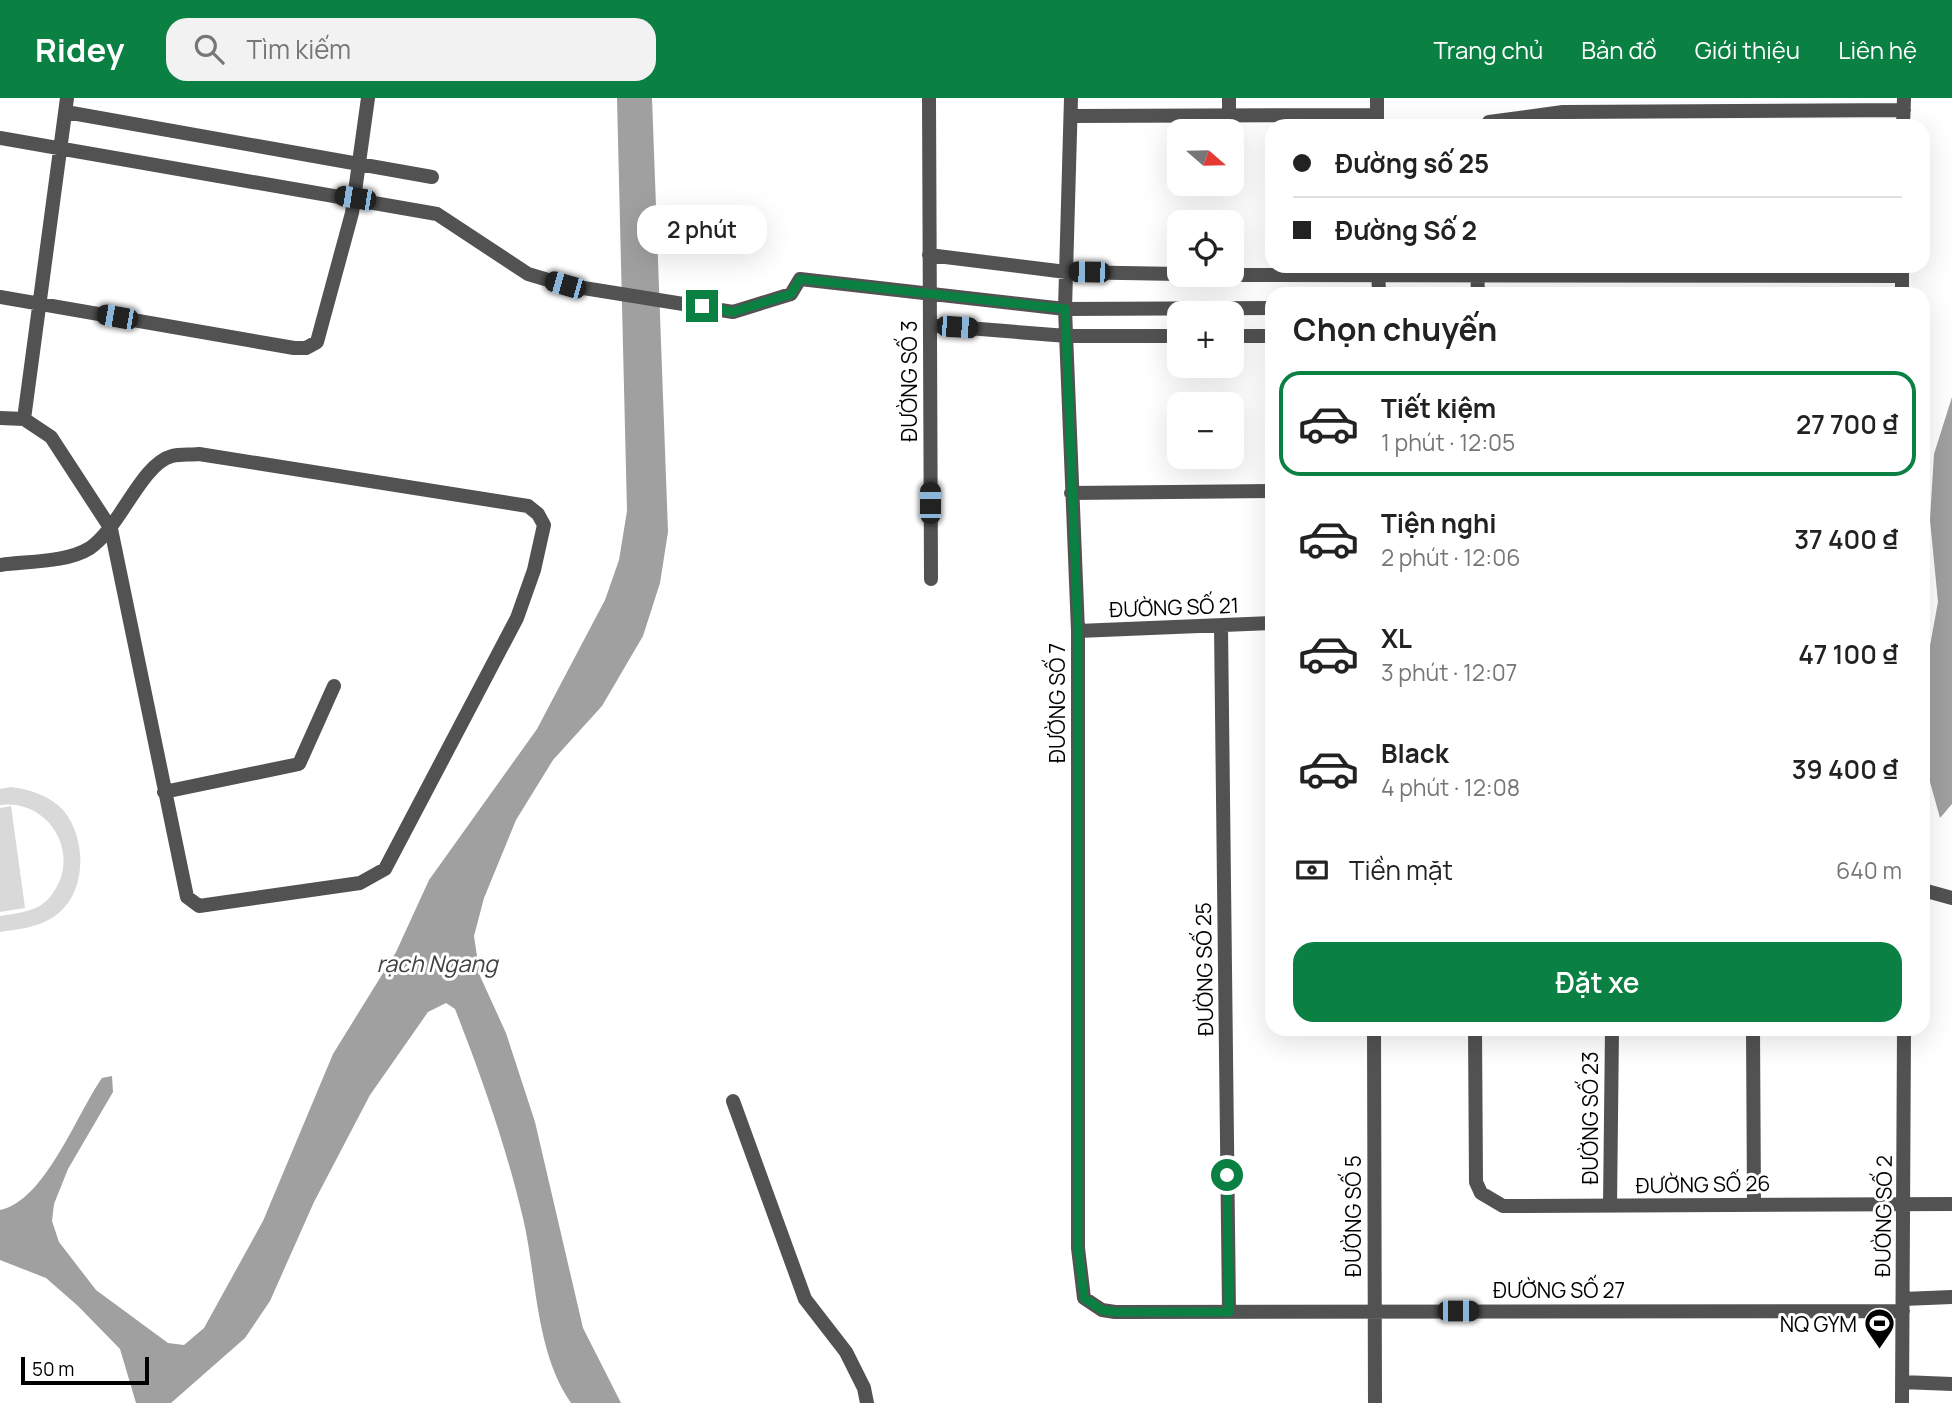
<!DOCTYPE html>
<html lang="vi">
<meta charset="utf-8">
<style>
:root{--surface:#fff;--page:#f2f2f2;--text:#222;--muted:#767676;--line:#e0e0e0;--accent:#0b8043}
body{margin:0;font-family:Manrope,sans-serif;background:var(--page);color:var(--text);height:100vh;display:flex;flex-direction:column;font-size:26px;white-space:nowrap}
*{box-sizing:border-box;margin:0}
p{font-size:23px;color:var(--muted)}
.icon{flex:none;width:38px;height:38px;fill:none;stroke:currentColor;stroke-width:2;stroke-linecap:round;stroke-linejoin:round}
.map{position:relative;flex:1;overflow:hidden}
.sheet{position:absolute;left:1265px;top:189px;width:665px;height:749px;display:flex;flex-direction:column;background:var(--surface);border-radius:21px;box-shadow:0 7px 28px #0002}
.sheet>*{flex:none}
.banner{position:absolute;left:1265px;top:21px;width:665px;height:154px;border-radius:21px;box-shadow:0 7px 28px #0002;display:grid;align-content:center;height:154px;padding:0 28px;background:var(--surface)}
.needle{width:46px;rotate:110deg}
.fabs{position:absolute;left:1167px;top:21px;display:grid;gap:14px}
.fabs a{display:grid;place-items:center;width:77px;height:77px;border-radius:14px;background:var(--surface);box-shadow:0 7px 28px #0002;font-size:35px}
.scale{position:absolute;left:21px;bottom:18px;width:128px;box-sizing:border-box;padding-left:7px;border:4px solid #000;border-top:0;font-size:19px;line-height:24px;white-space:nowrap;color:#000;-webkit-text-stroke:5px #fff;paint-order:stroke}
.end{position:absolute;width:32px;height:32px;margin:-16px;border:9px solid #0b8043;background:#fff;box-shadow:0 0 0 4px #fff}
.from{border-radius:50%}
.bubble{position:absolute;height:49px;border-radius:21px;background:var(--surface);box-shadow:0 7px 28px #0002;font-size:23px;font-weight:600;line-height:49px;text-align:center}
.car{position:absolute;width:21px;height:42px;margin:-21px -10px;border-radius:9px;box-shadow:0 0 5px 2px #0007;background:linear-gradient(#222 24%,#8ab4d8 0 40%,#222 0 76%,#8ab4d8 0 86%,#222 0)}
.banner b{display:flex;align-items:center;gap:24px;height:66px;font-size:26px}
.banner b+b{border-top:2px solid var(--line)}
.banner i{width:18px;height:18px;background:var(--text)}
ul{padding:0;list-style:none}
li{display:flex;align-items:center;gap:21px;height:105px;margin:0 14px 10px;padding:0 14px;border:4px solid transparent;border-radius:21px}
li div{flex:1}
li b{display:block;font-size:26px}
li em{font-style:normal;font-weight:600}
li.active{border-color:var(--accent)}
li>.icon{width:63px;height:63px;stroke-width:1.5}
h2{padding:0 28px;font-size:32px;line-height:84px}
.pay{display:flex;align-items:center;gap:18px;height:77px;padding:0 28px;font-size:26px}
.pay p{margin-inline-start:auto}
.primary-button{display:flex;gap:14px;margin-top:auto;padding:14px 28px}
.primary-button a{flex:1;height:80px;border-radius:21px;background:var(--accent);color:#fff;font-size:28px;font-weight:600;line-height:80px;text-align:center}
header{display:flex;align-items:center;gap:42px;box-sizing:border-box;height:98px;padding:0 35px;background:var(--accent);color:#fff}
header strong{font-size:33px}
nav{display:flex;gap:38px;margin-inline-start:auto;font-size:24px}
.search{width:490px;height:63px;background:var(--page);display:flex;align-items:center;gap:18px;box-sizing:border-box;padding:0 24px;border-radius:21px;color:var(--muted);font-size:26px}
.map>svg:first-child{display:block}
.green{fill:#d9d9d9}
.water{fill:#a0a0a0}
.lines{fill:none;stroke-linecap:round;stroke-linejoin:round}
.minor{stroke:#525252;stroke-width:14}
.route{stroke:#0b8043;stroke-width:9}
.labels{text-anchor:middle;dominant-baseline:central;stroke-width:6;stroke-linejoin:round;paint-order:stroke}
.street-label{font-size:21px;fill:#000;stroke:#fff}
.poi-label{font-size:21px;fill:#000;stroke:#fff;text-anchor:end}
.water-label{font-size:23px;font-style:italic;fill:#414141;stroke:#fff}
</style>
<header>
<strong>Ridey</strong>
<div class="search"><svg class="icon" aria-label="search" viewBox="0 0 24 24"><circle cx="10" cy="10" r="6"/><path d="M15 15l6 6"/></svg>Tìm kiếm</div>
<nav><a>Trang chủ</a><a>Bản đồ</a><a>Giới thiệu</a><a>Liên hệ</a></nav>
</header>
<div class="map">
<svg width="1952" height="1305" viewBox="0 0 1952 1305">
<rect width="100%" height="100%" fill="#fff"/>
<path class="green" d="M11 689C29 691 51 698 64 713 88 743 87 799 52 820 36 830 18 831 0 834V818C17 815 38 814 50 799 84 759 50 700 0 707V691Z
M11 708 25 810 0 814V710Z"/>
<path class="water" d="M617 0H652L668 434 660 485 643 538 602 608 553 662 516 722 484 800 474 838 480 878 506 935 535 1024 583 1230 621 1305H571C535 1253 537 1180 523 1120 506 1048 482 980 455 911L446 905 428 914 370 997 314 1104 270 1203 245 1240 171 1305H136L120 1251 78 1208 46 1180 0 1162V1112C45 1103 76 1017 102 980L112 978 113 994 68 1071 54 1106 52 1123 59 1144 96 1192 168 1245 184 1247 204 1230 263 1123 333 956 396 854 429 782 537 631 605 502 619 462 627 413Z
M1952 299V706L1940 720 1930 684 1925 575 1938 504 1930 422 1934 356Z"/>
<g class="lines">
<path class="minor" d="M929 0 931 481
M1071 0 1065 211 1078 533V1150L1084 1200 1102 1212 1115 1214 1903 1213
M1377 0V28
M66 14 432 79
M1071 18 1377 17
M1229 18V0
M1487 28 1489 24 1563 14 1904 12
M1903 28 1904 0
M0 40 437 116 528 176 565 187 733 214 791 196 800 181 1065 211 1272 210
M929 157 1066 174 1180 176
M1378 168 1379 196
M1477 168 1478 196
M1232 177 1902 178
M1902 196V169
M0 199 294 250H306L317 244 352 115 368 0
M930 227 1067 238H1180
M1232 238H1272
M0 320 24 321 51 339 111 431 187 799 199 808 360 785 385 771 517 520 534 472 544 427 538 416 528 408 199 356C190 357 180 356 172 358 141 366 120 430 90 450 66 465 27 463 0 467
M24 321 67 0
M1071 395 1272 393
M1221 528 1229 1214
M1078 533 1272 525
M164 694 299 666 334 588
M1923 792 1952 800
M1374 931 1375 1305
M1475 931 1476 1084 1481 1095 1503 1108 1952 1106
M1753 931 1754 1107
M733 1003 805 1201 846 1254 864 1290 867 1305
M1610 1108 1612 931
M1903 1201 1952 1199
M1902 1284 1952 1286
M1902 1305 1904 931"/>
</g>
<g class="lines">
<path class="route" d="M702 208 733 214 791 196 800 181 1065 211 1078 533V1150L1084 1200 1102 1212 1115 1214H1229L1227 1077"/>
</g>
<defs>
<symbol id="stadium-pin" viewBox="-11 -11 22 30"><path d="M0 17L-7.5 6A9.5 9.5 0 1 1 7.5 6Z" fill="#000" stroke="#fff"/><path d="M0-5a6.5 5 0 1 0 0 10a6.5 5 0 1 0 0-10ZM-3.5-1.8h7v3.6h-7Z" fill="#fff"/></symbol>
</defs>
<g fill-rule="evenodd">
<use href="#stadium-pin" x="1862" y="1208" width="35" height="47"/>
</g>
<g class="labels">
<g class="street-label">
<text transform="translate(909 283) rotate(-90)">ĐƯỜNG SỐ 3</text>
<text transform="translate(1174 509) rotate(-2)">ĐƯỜNG SỐ 21</text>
<text transform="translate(1057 605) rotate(-90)">ĐƯỜNG SỐ 7</text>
<text transform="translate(1204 871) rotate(-91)">ĐƯỜNG SỐ 25</text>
<text transform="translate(1590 1020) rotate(-90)">ĐƯỜNG SỐ 23</text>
<text transform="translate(1703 1086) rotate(-1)">ĐƯỜNG SỐ 26</text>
<text transform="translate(1353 1118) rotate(-90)">ĐƯỜNG SỐ 5</text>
<text transform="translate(1883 1118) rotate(-89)">ĐƯỜNG SỐ 2</text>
<text x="1559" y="1192">ĐƯỜNG SỐ 27</text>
</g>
<g class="poi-label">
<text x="1857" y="1226">NQ GYM</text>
</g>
<g class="water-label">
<text x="437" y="865">rạch Ngang</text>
</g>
</g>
</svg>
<div class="fabs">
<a><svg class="needle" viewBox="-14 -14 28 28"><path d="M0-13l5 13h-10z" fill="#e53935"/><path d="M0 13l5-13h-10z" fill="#767676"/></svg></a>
<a><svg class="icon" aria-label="locate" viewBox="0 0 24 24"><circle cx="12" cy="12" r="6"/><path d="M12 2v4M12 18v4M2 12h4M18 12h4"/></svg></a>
<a>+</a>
<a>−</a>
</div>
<div class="scale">50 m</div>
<i class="end from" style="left:1227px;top:1077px"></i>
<i class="end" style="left:702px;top:208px"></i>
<div class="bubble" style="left:637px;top:107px;width:130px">2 phút</div>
<i class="car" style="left:355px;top:100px;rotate:279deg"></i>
<i class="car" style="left:1089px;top:174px;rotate:271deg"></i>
<i class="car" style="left:565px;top:187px;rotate:286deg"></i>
<i class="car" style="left:117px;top:219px;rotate:280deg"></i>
<i class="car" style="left:957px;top:229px;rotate:94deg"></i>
<i class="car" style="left:930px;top:405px;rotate:0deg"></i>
<i class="car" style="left:1458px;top:1213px;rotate:90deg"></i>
<div class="banner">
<b><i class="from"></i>Đường số 25</b>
<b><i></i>Đường Số 2</b>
</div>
<section class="sheet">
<h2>Chọn chuyến</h2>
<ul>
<li class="active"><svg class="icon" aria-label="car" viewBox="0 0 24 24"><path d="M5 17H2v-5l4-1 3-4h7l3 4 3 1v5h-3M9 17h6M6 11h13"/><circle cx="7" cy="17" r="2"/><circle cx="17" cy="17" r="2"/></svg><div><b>Tiết kiệm</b><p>1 phút · 12:05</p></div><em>27 700 ₫</em></li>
<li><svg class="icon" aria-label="car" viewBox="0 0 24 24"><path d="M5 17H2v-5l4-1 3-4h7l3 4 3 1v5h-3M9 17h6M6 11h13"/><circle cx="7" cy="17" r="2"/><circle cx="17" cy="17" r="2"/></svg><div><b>Tiện nghi</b><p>2 phút · 12:06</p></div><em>37 400 ₫</em></li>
<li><svg class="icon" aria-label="car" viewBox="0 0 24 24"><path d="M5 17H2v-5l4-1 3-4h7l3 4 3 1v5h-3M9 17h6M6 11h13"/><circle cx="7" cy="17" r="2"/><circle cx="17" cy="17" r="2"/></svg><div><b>XL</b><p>3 phút · 12:07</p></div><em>47 100 ₫</em></li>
<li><svg class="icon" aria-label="car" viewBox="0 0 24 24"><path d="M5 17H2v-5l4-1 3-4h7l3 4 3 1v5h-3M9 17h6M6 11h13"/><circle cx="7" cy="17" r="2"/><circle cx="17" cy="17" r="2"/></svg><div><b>Black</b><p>4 phút · 12:08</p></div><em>39 400 ₫</em></li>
</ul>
<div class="pay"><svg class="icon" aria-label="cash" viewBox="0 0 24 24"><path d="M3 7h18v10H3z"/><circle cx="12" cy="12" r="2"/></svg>Tiền mặt<p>640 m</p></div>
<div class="primary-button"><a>Đặt xe</a></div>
</section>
</div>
